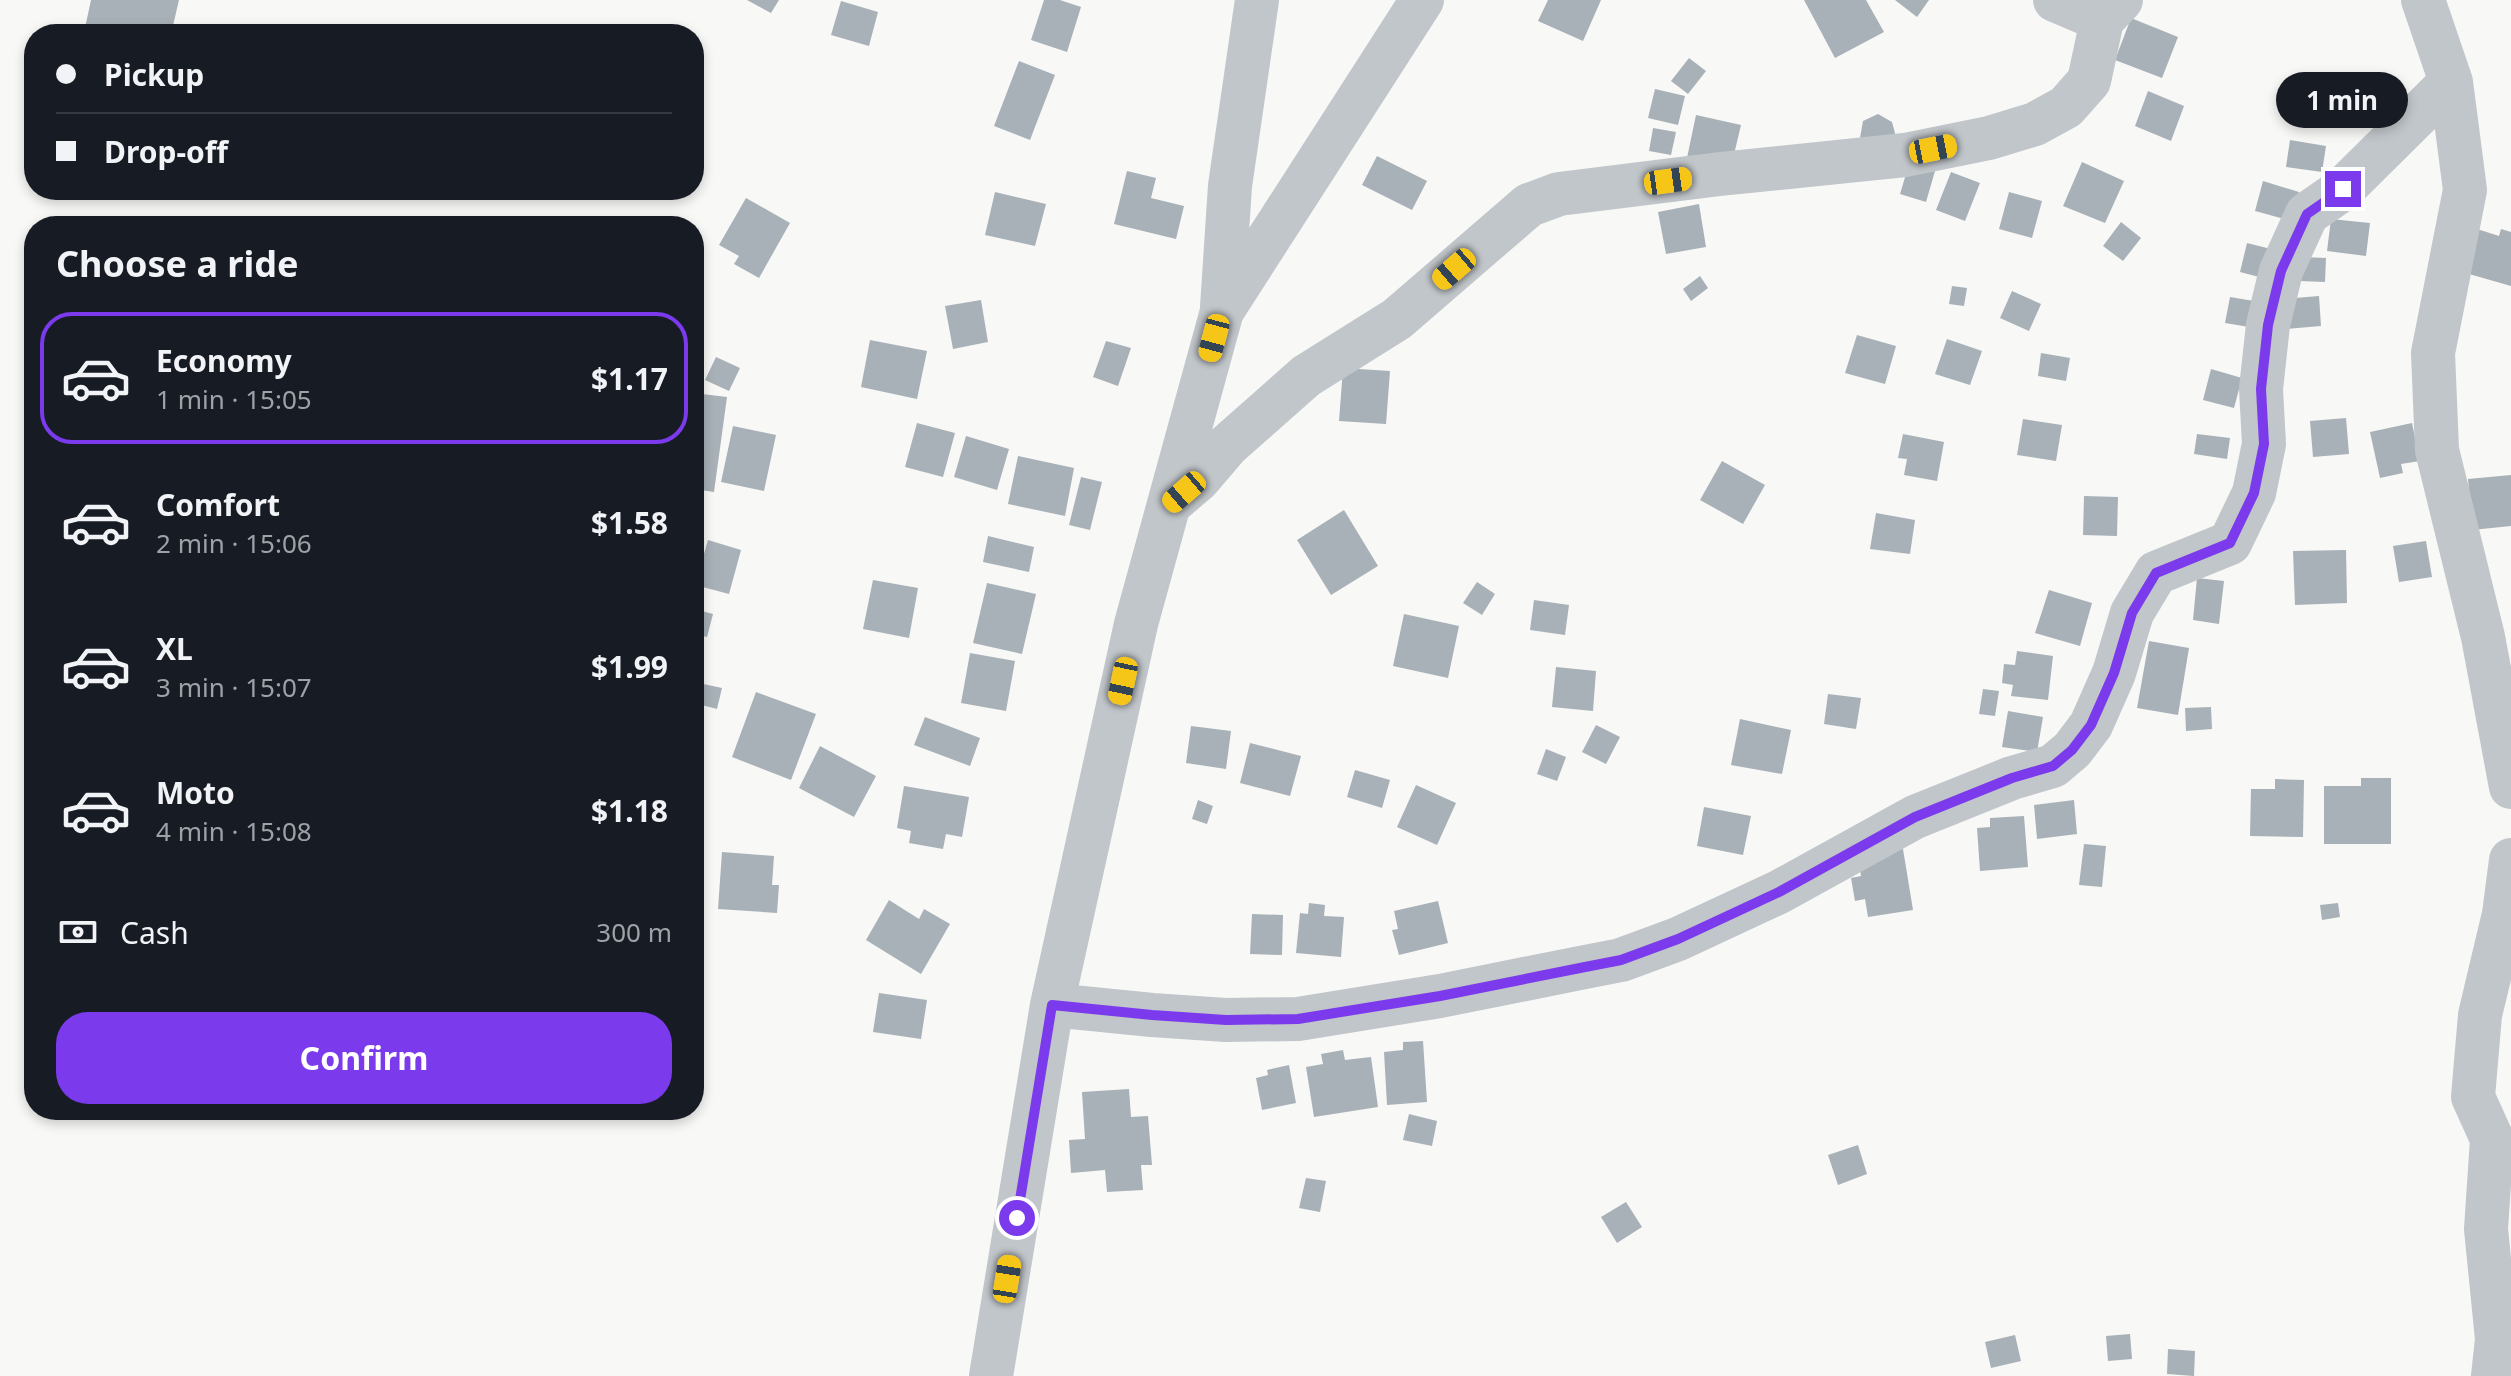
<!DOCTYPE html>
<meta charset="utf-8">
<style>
:root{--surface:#171b24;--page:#20242c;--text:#f1f3f6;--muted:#9ea1a6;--line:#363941;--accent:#7c3aed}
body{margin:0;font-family:"Noto Sans",sans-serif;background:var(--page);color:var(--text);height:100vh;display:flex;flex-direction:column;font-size:30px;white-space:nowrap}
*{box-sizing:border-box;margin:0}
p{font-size:26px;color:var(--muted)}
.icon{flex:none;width:44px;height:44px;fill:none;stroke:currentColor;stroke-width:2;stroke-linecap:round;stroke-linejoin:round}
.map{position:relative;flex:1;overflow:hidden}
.side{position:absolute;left:24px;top:216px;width:680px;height:904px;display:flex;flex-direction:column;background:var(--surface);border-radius:32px;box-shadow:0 4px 12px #0003}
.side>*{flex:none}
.top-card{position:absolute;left:24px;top:24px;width:680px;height:176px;border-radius:32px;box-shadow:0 4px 12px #0003;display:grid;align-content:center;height:176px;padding:0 32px;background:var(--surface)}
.end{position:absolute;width:36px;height:36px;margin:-18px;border:10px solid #7c3aed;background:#fff;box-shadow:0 0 0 4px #fff}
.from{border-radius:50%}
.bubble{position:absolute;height:56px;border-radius:28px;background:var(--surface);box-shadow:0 4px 12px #0003;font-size:26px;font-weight:700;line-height:56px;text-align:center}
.car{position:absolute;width:24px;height:48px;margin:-24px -12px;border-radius:10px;box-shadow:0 0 6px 2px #0007;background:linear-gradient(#f5c518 24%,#345 0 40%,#f5c518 0 76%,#345 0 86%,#f5c518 0)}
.top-card b{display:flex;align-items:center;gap:28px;height:76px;font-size:30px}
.top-card b+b{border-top:2px solid var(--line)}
.top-card i{width:20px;height:20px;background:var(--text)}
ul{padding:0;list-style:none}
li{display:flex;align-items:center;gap:24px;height:132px;margin:0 16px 12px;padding:0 16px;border:4px solid transparent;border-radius:32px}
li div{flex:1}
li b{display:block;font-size:30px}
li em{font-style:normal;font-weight:700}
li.current{border-color:var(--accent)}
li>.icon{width:72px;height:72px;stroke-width:1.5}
h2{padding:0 32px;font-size:36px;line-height:96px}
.pay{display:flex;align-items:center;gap:20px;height:88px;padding:0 32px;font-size:30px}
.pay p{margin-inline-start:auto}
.cta{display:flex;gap:16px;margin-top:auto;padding:16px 32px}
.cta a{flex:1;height:92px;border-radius:32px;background:var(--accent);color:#fff;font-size:32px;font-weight:700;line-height:92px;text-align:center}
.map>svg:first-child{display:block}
.building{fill:#a8b1b7}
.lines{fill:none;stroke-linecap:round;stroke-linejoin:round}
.minor{stroke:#c1c6ca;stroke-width:44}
.route{stroke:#7c3aed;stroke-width:10}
</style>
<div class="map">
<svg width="2511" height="1376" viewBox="0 0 2511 1376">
<rect width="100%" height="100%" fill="#f8f8f6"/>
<path class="building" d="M91 0H179L171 34H112L85 28Z
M747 0H779L771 13Z
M1044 0H1060L1081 7 1067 52 1031 40Z
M1548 0H1601L1583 41 1538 21Z
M1804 0H1866L1884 32 1835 58Z
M1895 0H1929L1917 17Z
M841 1 878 12 869 46 831 35Z
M2131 18 2178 37 2162 78 2115 60Z
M1689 58 1706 71 1688 94 1671 81Z
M1019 61 1055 75 1030 140 994 126Z
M2312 81 2352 89 2344 124 2305 115Z
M1655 89 1685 96 1678 125 1648 118Z
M2148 91 2184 106 2171 141 2135 126Z
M1878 114 1892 122 1895 133 1893 139 1860 138 1863 121Z
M1696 115 1741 125 1731 167 1687 158Z
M1653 128 1676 132 1671 155 1649 151Z
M2290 140 2326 146 2322 172 2286 167Z
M1377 156 1427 181 1412 210 1362 185Z
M2082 162 2124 181 2105 223 2063 206Z
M1909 164 1935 171 1926 202 1900 194Z
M1127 171 1156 178 1151 198 1184 206 1176 239 1114 224Z
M1951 172 1980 183 1965 221 1936 210Z
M2263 181 2299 192 2292 221 2255 211Z
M995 192 1046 204 1035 246 985 235Z
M2009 192 2042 201 2032 238 1999 229Z
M746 198 790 223 759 278 734 264 739 256 719 245Z
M1699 204 1706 247 1666 254 1658 212Z
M2331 219 2370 223 2366 256 2327 251Z
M2121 222 2141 238 2123 261 2103 246Z
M2474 228 2499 236 2501 229 2511 232V286L2462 272Z
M2247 243 2275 250 2267 279 2240 272Z
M2301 257 2326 258 2325 282 2300 281Z
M1700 276 1708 288 1691 301 1683 289Z
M1952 286 1967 288 1964 306 1949 304Z
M2012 291 2041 304 2029 331 2000 318Z
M2319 296 2321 326 2286 329 2283 299Z
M2230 297 2260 302 2255 328 2225 323Z
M981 300 988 342 953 349 945 306Z
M1857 335 1896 346 1885 384 1845 373Z
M1947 339 1982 351 1970 385 1935 374Z
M870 340 927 351 917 399 861 387Z
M1106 341 1131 348 1118 386 1093 377Z
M2041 353 2070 358 2066 381 2038 376Z
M716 357 740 368 729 391 705 380Z
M1343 368 1390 371 1386 424 1339 421Z
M2211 369 2242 378 2234 408 2203 400Z
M694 393 727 397 714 492 694 489Z
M2346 418 2349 454 2313 457 2310 421Z
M2023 419 2062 425 2056 461 2017 455Z
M917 423 955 433 943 477 905 467Z
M2412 423 2420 461 2401 464 2403 473 2380 478 2370 432Z
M733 426 776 435 764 491 721 482Z
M1903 434 1944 442 1937 481 1904 475 1907 459 1898 458Z
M2197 434 2230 438 2227 459 2194 454Z
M966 436 1009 449 997 490 954 477Z
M1018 456 1074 468 1065 516 1008 504Z
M1722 461 1765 485 1743 524 1700 500Z
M2511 475V526L2472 530 2468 479Z
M1081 477 1102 482 1090 530 1069 525Z
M2084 496 2118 497 2117 536 2083 535Z
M1344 510 1378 566 1331 595 1297 540Z
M1876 513 1915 520 1910 554 1870 549Z
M988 536 1034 547 1029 572 983 562Z
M708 540 741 550 729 594 695 585Z
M2426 541 2432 577 2399 582 2393 546Z
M2346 550 2347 603 2295 605 2293 551Z
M2197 578 2224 581 2219 624 2193 620Z
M873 580 918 588 909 638 863 629Z
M1477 582 1495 594 1482 615 1463 603Z
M987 583 1036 594 1022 654 973 643Z
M2049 590 2092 603 2080 646 2035 633Z
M1534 600 1569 605 1565 635 1530 630Z
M694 609 713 614 707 637 694 634Z
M1404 614 1459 626 1448 678 1393 666Z
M2149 641 2189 648 2178 715 2137 708Z
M2017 651 2053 656 2048 700 2011 696 2013 685 2002 683 2004 664 2015 665Z
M970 653 1015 661 1006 711 961 703Z
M1556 667 1596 671 1593 711 1552 707Z
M694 682 722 688 717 709 694 703Z
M1983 689 1999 691 1995 716 1979 714Z
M756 692 816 714 791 780 732 757Z
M1828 694 1861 698 1856 729 1824 724Z
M2211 707 2212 729 2186 731 2185 708Z
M2008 711 2043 717 2037 752 2002 747Z
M925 717 980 738 970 766 914 745Z
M1740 719 1791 730 1782 774 1731 765Z
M1596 725 1620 737 1606 764 1582 752Z
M1191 726 1231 731 1226 769 1186 763Z
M1250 743 1301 756 1290 796 1240 783Z
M820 746 876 776 854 817 799 788Z
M1546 749 1566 757 1557 781 1537 774Z
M1355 770 1390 780 1382 808 1347 797Z
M2361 778H2391V844H2324V786H2361Z
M2275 779 2304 780 2303 837 2250 836 2251 789H2275Z
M1416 785 1456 803 1437 845 1397 827Z
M904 786 969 797 962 837 946 834 943 849 909 843 911 831 897 828Z
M1198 800 1213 806 1207 824 1192 819Z
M2074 800 2077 834 2037 839 2034 805Z
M1704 807 1751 816 1743 855 1697 846Z
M2024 816 2028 867 1980 871 1977 828 1990 827V818Z
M2084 844 2106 846 2102 887 2079 885Z
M1903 849 1913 910 1868 917 1865 899 1855 901 1851 878 1861 876 1858 856Z
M722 852 774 856 772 885H779L777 913 718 909Z
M889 900 919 919 924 909 950 924 921 974 866 940Z
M1438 901 1448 943 1399 955 1392 930 1398 929 1394 911Z
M1309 903 1325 905 1324 916 1344 917 1341 957 1296 953 1300 913 1308 914Z
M2338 903 2340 917 2322 920 2320 905Z
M1252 914 1283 915 1282 955 1250 954Z
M879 993 927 1000 921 1039 873 1032Z
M1423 1041 1427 1102 1387 1105 1384 1052 1403 1050V1042Z
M1343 1050 1345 1060 1371 1057 1378 1107 1314 1117 1306 1067 1323 1064 1321 1054Z
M1289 1065 1296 1103 1262 1110 1256 1078 1268 1075 1267 1070Z
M1129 1089 1131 1117 1148 1116 1152 1165H1141L1143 1190 1107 1192 1105 1170 1071 1173 1069 1140 1085 1139 1082 1092Z
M1409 1114 1437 1121 1432 1146 1403 1140Z
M1858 1145 1867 1174 1838 1185 1828 1155Z
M1306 1178 1326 1181 1320 1212 1299 1208Z
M1626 1202 1642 1227 1617 1243 1601 1217Z
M2130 1334 2132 1359 2108 1361 2106 1336Z
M2015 1335 2021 1361 1991 1368 1985 1342Z
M2168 1349 2195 1351 2194 1376 2167 1374Z"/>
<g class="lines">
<path class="minor" d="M2055 0 2102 20
M2423 0 2451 82 2465 190 2433 353 2437 450 2483 637 2511 787
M1222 307 1230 186 1257 0
M1171 503 1198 480 1228 445 1306 376 1397 319 1529 205 1559 194 1720 174 1905 155 1989 138 2035 124 2066 107 2089 81 2102 20 2121 0
M1052 1005 1152 1015 1226 1020 1298 1019 1440 996 1580 968 1621 960 1678 939 1779 892 1915 817 2012 778 2053 766 2072 750 2091 725 2114 673 2132 613 2156 573 2230 543 2254 493 2264 444 2261 389 2268 325 2281 271 2307 214 2343 189 2451 82
M991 1376 1052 1005 1136 624 1222 311 1422 0
M2493 1376 2497 1339 2486 1229 2492 1139 2473 1097 2480 1015 2504 914 2511 860"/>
</g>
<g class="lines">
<path class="route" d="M1017 1218 1052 1005 1152 1015 1226 1020 1298 1019 1440 996 1580 968 1621 960 1678 939 1779 892 1915 817 2012 778 2053 766 2072 750 2091 725 2114 673 2132 613 2156 573 2230 543 2254 493 2264 444 2261 389 2268 325 2281 271 2307 214 2343 189"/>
</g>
</svg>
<i class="end from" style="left:1017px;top:1218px"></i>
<i class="end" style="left:2343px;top:189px"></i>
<div class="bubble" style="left:2276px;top:72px;width:132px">1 min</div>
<i class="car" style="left:1933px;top:149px;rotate:79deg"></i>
<i class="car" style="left:1668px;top:181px;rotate:82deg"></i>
<i class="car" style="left:1454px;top:269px;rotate:229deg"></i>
<i class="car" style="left:1214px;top:338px;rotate:195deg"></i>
<i class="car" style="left:1184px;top:492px;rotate:229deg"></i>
<i class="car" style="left:1123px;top:681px;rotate:192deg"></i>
<i class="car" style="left:1007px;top:1279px;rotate:9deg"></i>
<div class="top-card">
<b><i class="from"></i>Pickup</b>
<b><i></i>Drop-off</b>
</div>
<section class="side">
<h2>Choose a ride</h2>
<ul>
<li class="current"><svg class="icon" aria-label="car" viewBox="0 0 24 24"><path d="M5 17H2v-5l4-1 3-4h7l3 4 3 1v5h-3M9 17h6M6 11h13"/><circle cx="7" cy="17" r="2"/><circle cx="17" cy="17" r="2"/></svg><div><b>Economy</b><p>1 min · 15:05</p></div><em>$1.17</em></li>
<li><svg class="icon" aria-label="car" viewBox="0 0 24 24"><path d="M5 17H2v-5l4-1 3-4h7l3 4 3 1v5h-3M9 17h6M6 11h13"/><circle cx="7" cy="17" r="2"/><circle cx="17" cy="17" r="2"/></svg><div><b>Comfort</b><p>2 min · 15:06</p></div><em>$1.58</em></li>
<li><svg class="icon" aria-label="car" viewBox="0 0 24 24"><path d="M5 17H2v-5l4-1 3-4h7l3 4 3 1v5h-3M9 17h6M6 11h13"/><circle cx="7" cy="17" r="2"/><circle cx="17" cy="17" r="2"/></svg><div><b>XL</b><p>3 min · 15:07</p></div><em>$1.99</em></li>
<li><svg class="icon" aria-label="car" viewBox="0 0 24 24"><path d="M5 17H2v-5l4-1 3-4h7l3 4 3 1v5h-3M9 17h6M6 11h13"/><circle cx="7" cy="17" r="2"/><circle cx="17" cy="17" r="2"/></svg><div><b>Moto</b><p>4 min · 15:08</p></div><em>$1.18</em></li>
</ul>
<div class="pay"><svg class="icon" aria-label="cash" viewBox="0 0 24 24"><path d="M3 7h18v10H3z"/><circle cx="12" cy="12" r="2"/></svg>Cash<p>300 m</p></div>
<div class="cta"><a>Confirm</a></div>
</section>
</div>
